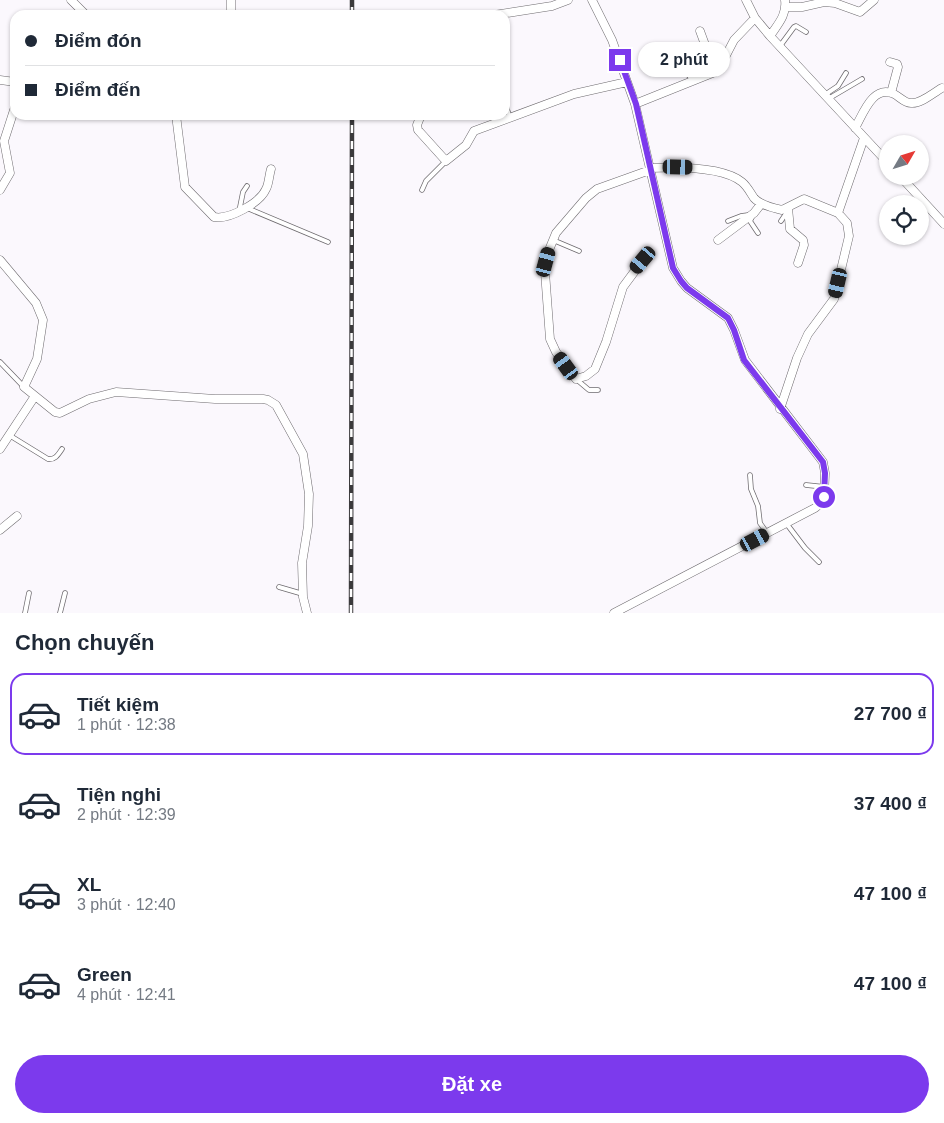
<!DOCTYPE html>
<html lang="vi">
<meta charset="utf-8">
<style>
:root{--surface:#fff;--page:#f6f6f7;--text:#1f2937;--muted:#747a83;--line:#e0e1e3;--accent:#7c3aed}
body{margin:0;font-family:Arial,sans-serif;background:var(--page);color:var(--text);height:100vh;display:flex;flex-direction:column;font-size:19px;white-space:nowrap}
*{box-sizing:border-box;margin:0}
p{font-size:16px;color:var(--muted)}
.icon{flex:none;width:28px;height:28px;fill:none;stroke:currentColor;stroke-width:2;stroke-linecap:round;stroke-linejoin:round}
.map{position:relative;height:613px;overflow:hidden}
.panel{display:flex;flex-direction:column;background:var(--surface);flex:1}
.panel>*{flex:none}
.hud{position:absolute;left:10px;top:10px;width:500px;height:110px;border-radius:15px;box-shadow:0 1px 4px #0004;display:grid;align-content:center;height:110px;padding:0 15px;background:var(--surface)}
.needle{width:32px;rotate:51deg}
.fabs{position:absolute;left:879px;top:135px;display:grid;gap:10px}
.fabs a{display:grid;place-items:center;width:50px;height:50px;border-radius:50%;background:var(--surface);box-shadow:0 1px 4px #0004;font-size:25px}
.end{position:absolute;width:22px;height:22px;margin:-11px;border:6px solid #7c3aed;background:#fff;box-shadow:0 0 0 2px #fff}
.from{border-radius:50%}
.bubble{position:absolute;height:35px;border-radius:18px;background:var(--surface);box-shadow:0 1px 4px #0004;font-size:16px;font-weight:600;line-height:35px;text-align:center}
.car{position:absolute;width:15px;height:30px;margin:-15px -8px;border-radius:6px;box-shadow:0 0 4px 1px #0007;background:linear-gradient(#222 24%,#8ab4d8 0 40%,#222 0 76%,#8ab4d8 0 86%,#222 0)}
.hud b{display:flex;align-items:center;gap:18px;height:48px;font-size:19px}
.hud b+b{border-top:1px solid var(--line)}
.hud i{width:12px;height:12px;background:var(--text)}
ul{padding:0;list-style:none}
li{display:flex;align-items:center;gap:15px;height:82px;margin:0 10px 8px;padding:0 5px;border:2px solid transparent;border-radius:15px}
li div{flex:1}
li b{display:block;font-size:19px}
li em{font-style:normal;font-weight:600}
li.current{border-color:var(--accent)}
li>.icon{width:45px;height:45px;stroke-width:1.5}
h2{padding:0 15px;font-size:22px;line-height:60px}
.primary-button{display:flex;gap:10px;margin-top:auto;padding:10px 15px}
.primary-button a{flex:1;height:58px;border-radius:30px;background:var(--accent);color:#fff;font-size:20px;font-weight:600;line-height:58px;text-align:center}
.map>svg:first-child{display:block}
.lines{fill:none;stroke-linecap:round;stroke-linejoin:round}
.lane-casing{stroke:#6e6b6f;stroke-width:5.5}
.street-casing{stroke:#6e6b6f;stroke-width:9}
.lane{stroke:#fff;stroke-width:4}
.street{stroke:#fff;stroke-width:8}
.rail-casing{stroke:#3b3a3c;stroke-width:4.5}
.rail{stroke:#fff;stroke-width:2.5;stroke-dasharray:8;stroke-linecap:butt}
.route{stroke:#7c3aed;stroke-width:6}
</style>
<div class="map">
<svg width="944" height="613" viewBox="0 0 944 613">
<rect width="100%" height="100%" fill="#fbf8fd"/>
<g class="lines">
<defs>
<path id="lane" d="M780 46 794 27 796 26 806 32
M675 57 693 81
M826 94 838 86 846 73
M828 99 862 79
M505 103 510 118
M422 190 426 181 446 161
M247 208 328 242
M239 212 243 192 247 186
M752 217 750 221 758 233
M728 221 741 216 749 215
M781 221 787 212
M553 240 579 251
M0 362 24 387
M576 379 589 390H598
M9 435 48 459C55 460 58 455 62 449
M750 475 751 489 758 506 760 523 767 533
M806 485 825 487
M786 523 805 548 819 562
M279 587 303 594
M25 613 29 593
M60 613 65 593"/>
<path id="street" d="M71 0 86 15
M231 0V15
M592 0 612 40 635 104 673 268 681 281 687 288 728 318 734 330 745 360 823 462 825 473 824 497 821 503 815 508 614 613
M746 0 755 18 770 36 888 163
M786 7H802L824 2 835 3 860 12 874 0
M494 15 552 6 568 0
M700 31 715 72
M770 36C778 24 787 15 785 0
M890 62 897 64 898 67 891 93
M0 80 15 82
M635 104 715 72 721 65 734 40 755 18
M176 115 185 187 214 217C229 220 260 203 266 189 269 184 269 175 271 169
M421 115 417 125 418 130 446 161 466 145 474 131 574 94 627 82
M855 128C863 114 873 84 894 94 900 97 904 103 911 103 921 104 933 93 942 88
M650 168C674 167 722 166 742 182 747 186 750 192 754 198 760 205 773 208 782 210L804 199 838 213 847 223 849 236 834 299 808 334 797 358 780 409
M900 176 944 224
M0 190 10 173 4 141 15 107
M788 208 790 229 803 240 804 245 798 263
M838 213 864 138
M718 240 754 213 761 204
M0 260 36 303 43 320 37 359 24 387 55 412 60 413 89 399 116 392 215 399H263L268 400 276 405 303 454 309 494 308 526 302 563 303 597 307 613
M643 260 623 287 606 342 595 369 586 376 576 379 556 352 550 339 545 272 549 250 556 233 586 198 597 189 650 170
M0 449 35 396
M0 530 17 516"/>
</defs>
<use href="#lane" class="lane-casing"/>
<use href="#street" class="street-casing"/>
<use href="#lane" class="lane"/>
<use href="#street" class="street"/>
<defs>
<path id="rail" d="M352 15V0
M351 613 352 115"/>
</defs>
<use href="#rail" class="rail-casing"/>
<use href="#rail" class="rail"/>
</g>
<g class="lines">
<path class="route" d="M620 60 636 104 673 268 681 281 687 288 728 318 734 330 744 360 823 462 825 473 824 497"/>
</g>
</svg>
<div class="fabs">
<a><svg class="needle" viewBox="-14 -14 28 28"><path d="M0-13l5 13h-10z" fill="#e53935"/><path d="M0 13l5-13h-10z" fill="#747a83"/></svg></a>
<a><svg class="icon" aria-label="locate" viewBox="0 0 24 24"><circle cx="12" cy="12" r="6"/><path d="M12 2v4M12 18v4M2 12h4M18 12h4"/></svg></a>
</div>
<i class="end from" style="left:824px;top:497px"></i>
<i class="end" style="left:620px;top:60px"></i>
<div class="bubble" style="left:638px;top:42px;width:92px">2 phút</div>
<i class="car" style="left:678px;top:167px;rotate:91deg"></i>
<i class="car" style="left:643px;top:260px;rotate:220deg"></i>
<i class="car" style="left:546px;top:262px;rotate:15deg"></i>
<i class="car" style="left:838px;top:283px;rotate:193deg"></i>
<i class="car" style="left:566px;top:366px;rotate:324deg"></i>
<i class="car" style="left:755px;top:540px;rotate:62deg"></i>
<div class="hud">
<b><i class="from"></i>Điểm đón</b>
<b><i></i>Điểm đến</b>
</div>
</div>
<section class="panel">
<h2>Chọn chuyến</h2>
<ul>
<li class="current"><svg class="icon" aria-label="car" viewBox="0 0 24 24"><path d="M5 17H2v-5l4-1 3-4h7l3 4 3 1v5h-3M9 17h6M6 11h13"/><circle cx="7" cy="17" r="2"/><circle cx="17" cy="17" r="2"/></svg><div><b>Tiết kiệm</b><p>1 phút · 12:38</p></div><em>27 700 ₫</em></li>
<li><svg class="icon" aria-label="car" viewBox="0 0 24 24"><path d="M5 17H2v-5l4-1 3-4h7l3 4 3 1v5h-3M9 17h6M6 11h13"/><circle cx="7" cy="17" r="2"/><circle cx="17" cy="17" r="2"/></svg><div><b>Tiện nghi</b><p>2 phút · 12:39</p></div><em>37 400 ₫</em></li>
<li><svg class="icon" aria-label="car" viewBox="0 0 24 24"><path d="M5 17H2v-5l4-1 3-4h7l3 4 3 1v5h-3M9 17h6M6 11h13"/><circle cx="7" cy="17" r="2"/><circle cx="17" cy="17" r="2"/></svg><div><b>XL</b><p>3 phút · 12:40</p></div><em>47 100 ₫</em></li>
<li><svg class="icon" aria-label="car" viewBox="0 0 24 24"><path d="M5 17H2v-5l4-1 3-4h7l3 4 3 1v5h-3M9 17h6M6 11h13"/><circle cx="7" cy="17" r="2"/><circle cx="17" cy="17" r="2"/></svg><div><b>Green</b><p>4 phút · 12:41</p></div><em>47 100 ₫</em></li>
</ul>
<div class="primary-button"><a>Đặt xe</a></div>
</section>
